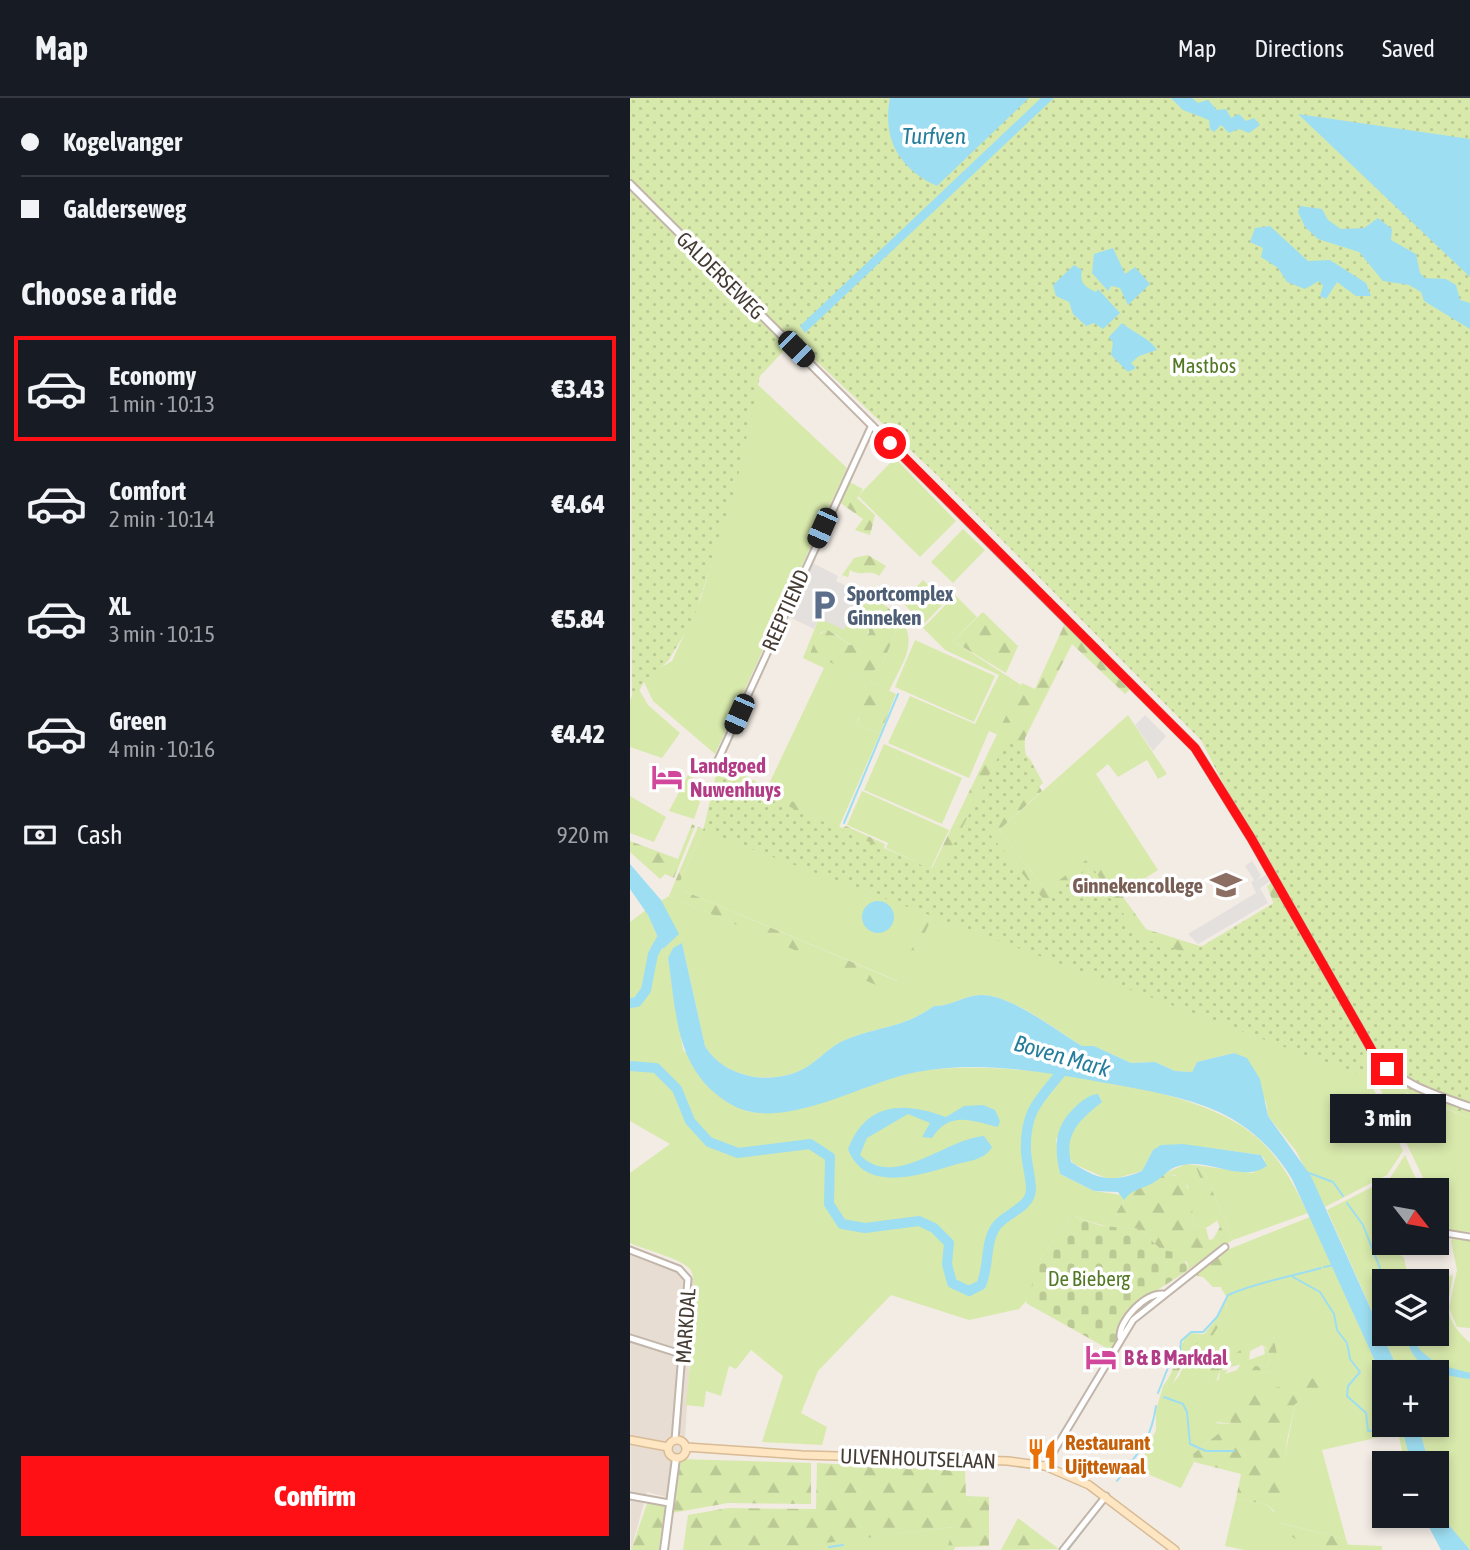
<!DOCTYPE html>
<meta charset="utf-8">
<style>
:root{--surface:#171b24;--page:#242831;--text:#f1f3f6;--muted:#9ea1a6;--line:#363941;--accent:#ff1014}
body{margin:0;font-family:"Asap Condensed",sans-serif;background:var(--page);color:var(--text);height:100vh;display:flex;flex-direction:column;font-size:26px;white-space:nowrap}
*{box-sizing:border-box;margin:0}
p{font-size:23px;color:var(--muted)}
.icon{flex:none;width:38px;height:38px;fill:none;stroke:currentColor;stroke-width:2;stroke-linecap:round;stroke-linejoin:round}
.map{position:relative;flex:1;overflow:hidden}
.side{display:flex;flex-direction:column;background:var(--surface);width:630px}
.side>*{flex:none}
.top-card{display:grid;align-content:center;height:154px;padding:0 21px;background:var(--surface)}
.needle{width:46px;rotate:121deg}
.fabs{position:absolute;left:742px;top:1080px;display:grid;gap:14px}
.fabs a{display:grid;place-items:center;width:77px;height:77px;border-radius:0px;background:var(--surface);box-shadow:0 4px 10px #0003;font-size:35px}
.end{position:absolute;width:32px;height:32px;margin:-16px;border:9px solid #ff1014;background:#fff;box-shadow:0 0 0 4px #fff}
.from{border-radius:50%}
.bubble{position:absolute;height:49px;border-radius:0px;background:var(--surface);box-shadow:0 4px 10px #0003;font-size:23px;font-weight:800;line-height:49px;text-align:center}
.car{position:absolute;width:21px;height:42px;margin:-21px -10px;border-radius:9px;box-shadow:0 0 5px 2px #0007;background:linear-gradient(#222 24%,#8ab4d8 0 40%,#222 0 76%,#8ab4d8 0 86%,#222 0)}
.top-card b{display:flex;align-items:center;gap:24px;height:66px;font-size:26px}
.top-card b+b{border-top:2px solid var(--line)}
.top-card i{width:18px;height:18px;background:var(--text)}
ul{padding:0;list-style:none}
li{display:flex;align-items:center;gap:21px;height:105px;margin:0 14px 10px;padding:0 7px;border:4px solid transparent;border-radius:0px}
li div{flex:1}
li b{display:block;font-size:26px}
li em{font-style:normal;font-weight:800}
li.selected{border-color:var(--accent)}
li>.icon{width:63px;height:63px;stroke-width:1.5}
h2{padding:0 21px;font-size:32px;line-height:84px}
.pay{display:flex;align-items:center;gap:18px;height:77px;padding:0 21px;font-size:26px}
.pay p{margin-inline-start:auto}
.primary-button{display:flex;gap:14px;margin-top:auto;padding:14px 21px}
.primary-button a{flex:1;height:80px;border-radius:0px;background:var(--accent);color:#fff;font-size:28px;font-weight:800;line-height:80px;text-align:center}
header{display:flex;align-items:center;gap:42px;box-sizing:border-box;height:98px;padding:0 35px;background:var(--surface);border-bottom:2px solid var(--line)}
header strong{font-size:33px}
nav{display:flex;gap:38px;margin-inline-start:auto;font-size:24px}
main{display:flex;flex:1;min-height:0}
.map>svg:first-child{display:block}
.residential{fill:#e7ddd2}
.green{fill:#d8e9ac;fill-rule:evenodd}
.forest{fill:url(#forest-firs)}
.cemetery{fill:url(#cemetery-stones)}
.park{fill:url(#park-dots)}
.parking{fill:#e3e0dd}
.water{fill:#9edef2}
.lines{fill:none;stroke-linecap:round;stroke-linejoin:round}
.stream{stroke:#9edef2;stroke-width:2}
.river{stroke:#9edef2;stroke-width:10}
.minor-casing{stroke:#c2b5aa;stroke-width:9}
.tertiary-casing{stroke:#c2b5aa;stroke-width:10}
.secondary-casing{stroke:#d8bb95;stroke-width:10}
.minor{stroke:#fff;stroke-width:5}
.tertiary{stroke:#fff;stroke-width:6}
.secondary{stroke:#ffe6c3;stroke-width:7}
.route{stroke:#ff1014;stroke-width:9}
.labels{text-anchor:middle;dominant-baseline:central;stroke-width:7;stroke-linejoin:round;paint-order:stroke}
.street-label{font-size:21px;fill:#453c34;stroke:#fff}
.park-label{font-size:21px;fill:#537926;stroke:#fff}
.service-label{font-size:21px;font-weight:bold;fill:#4e5e75;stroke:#fff;text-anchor:start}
.hotel-label{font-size:21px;font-weight:bold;fill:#b23c85;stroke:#fff;text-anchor:start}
.education-label{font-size:21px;font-weight:bold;fill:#785e54;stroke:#fff;text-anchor:end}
.food-label{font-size:21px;font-weight:bold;fill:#c56008;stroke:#fff;text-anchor:start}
.water-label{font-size:23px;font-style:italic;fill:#267e9c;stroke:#fff}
</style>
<header>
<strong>Map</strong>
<nav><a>Map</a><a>Directions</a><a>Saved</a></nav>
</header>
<main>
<section class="side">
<div class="top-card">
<b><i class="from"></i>Kogelvanger</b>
<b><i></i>Galderseweg</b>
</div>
<h2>Choose a ride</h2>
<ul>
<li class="selected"><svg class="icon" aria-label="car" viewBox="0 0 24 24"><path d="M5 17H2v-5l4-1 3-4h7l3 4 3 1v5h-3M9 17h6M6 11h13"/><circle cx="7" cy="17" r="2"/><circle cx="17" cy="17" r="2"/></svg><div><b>Economy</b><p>1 min · 10:13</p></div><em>€3.43</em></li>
<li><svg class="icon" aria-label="car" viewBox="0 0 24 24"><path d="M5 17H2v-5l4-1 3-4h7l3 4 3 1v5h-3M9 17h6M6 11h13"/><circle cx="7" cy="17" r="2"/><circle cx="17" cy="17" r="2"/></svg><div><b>Comfort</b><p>2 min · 10:14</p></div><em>€4.64</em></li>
<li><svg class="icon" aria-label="car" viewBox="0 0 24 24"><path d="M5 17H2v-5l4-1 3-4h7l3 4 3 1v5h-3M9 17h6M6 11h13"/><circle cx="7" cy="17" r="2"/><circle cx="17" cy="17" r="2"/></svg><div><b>XL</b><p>3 min · 10:15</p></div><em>€5.84</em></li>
<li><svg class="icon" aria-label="car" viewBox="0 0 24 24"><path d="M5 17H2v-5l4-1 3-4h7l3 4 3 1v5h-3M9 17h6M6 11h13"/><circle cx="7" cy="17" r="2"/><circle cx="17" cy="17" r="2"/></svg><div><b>Green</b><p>4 min · 10:16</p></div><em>€4.42</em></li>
</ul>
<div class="pay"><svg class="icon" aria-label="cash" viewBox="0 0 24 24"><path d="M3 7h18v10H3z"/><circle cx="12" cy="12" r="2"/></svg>Cash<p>920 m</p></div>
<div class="primary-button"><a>Confirm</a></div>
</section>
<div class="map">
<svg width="840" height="1452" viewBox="0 0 840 1452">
<defs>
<pattern id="forest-firs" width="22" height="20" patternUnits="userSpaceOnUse" patternTransform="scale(1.75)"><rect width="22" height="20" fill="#d8e9ac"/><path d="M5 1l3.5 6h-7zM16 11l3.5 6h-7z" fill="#bbc995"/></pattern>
<pattern id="cemetery-stones" width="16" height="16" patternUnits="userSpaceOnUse" patternTransform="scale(1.75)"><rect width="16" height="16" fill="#d8e9ac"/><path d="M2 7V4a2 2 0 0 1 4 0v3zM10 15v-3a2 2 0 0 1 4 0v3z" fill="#bbc995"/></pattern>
<pattern id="park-dots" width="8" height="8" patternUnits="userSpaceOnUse" patternTransform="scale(1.75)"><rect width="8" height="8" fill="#d8e9ac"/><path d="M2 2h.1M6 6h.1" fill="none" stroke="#bbc995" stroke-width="1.8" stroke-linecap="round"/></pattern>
</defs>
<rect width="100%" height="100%" fill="#f3ece5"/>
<path class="residential" d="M0 1149 65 1182 54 1356 36 1399 17 1394 1 1452Z"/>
<path class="green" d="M125 284 217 370 85 656 23 603 12 580 42 563 71 500 91 434Z
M265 360 326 423 290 459 228 398Z
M333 431 355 452 323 485 301 464Z
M293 482 315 504 294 526 272 504Z
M233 493 256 508 238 519C239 534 240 541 225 548 211 545 206 530 191 534L180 555 231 577 235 587 227 626 250 636 209 729 137 690 194 570 173 560 189 520 214 531Z
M325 497 347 519 323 543 391 587 368 637 359 633 339 680 258 645 280 598 345 626 369 577 315 552 293 530Z
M271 521C289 546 271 567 259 593L241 584V575L253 565Z
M285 542 365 578 344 624 265 589Z
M7 588 18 607 50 635 32 660 0 649V602Z
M498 617 537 676 528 681 517 662 488 679 478 666 466 676 528 772 490 796 463 758 416 792 369 732Z
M254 646 332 680 312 726 234 692Z
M58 677 76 687 64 721 39 713Z
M232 693 319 732 301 770 256 750 258 745 217 727Z
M0 698 36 719 24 744 0 735Z
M74 731 299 814 268 883 47 790Z
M39 798 267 895 304 815 735 973 773 1053 757 1077 695 1109 666 1053 638 1018 636 1004 604 955 567 964 562 974 545 973 525 964 501 965 464 948H452C426 932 382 897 351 897 334 897 321 909 304 908 272 931 248 928 215 942 200 948 189 962 175 970 143 988 95 981 75 948L52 845 38 860 53 952 116 1013C175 1023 228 986 285 974 361 959 554 985 616 1031 648 1054 661 1082 678 1115L603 1142 572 1068 623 1075 635 1062 631 1057 572 1049 523 1052 512 1073 480 1082 444 1066C424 1043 455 1017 472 1004L426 1041 430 1076 464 1093 492 1097 494 1102 478 1129 442 1118 411 1159 399 1200 389 1211 339 1222 261 1197 188 1273 171 1315 197 1329 192 1347 132 1344 153 1278 121 1252 106 1271 99 1268 91 1298 76 1293 74 1309 56 1307C58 1285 71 1185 60 1171 52 1161 13 1151 0 1145V1075L40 1046 0 1023V824L16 812 33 851 48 836 31 803Z
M741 972 781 998 840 1020V1134L818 1132 807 1109V1092H799Z
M775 1057 791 1092H754V1144L774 1160 779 1183H754V1236H807V1183H801L823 1177C817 1211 813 1220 840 1245V1451C811 1430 807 1398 807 1365H799L788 1327 807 1326V1274H769L697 1112 760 1080Z
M556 1066 565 1067 586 1117 587 1123 576 1130 564 1127 558 1088 545 1077 535 1075Z
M680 1119 754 1283V1326L771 1327 781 1365H775L768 1335 692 1352 716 1441 651 1425 668 1441 681 1445 752 1448V1452H614L595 1448 606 1401 636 1406 644 1414 665 1306 697 1286 602 1326 587 1324 584 1330 590 1331 588 1336 563 1356 564 1364 551 1390 515 1375V1351L526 1333V1313L533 1288 535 1285 539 1290 549 1278 564 1246C582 1243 600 1218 596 1199 596 1197 591 1191 591 1189 591 1177 593 1168 589 1155ZM643 1237 649 1271 628 1276 626 1268 636 1269 640 1265 638 1252 634 1250 635 1256 611 1265 607 1272 595 1276 598 1272H590L589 1281 580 1289 578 1266 593 1264 610 1255 620 1243Z
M823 1140 840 1142V1230L827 1229 819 1210 827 1172 821 1143Z
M324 1429 317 1452H140L141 1451Z"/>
<path class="forest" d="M218 383 233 391 227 400 245 417 240 437 225 432 233 421 209 404Z
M238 457 256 468 249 478C240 471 230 479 220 472L218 479 212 477 224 460Z
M256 508 271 521 253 565 241 575V584L266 596 250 636 227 626 229 620 223 617 235 588 231 577 180 556 187 537 198 532 220 547 231 545 239 535 238 520Z
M353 514 388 548 376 575 323 543Z
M436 523 503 589 495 596 442 546 395 640C393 659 402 678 412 693L369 732 416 792 463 757 516 831 573 849 644 807 637 788 643 784 840 1013V1020L771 992 638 879 75 728 99 676 91 665 212 730 216 728 255 746 254 750 302 770 392 585 405 591Z
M62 726 65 728 44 780 35 776 30 781 0 754V743L48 761Z
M68 729 74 731 47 790 267 883 299 814 304 815 267 896 39 798Z
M565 1067 572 1068 603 1142 559 1171 557 1164 530 1151 510 1131 478 1129 497 1097 535 1075C565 1080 560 1102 564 1127L576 1130 579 1142 583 1141 590 1129Z
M589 1155 594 1175 591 1189H583L573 1179 561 1176Z
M597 1200 595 1218 576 1248 568 1245 561 1249 540 1291 535 1285C546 1272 549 1244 559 1235L574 1236 587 1220Z
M643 1237 650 1271 628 1276 627 1283 623 1280 621 1273 625 1268 636 1269 640 1265 638 1252 632 1247 620 1253 619 1264 590 1272 584 1291 580 1289 578 1266C598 1260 610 1257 623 1239Z
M696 1277V1289L665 1306 657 1342 648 1416 636 1406 606 1401 611 1376 564 1364 563 1356 588 1336 589 1331 582 1329V1325L601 1326 597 1302Z
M51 1361 181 1365V1406L98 1405 42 1415Z
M187 1365 335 1373 336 1398 359 1399V1448L325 1449 324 1452H317L323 1429 140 1452H53L58 1417 98 1410 186 1411Z
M18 1403 35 1406 29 1452H1Z
M388 1420 429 1451 371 1452Z
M650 1425 716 1441 718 1447C700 1451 655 1446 650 1425Z"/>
<path class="cemetery" d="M442 1118 472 1128 510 1131 530 1151 551 1156 559 1171C538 1188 498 1204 487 1231L490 1236 480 1252 396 1205 411 1159Z"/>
<path class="park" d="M0 0H840V1018L73 733 86 676 309 775 378 640 400 661 413 685 358 734 415 803 461 767 509 839 559 856 652 800 571 642 308 378 164 242 130 278 104 397 63 522 38 563 14 584 2 605Z"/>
<path class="parking" d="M181 464 208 478 206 483 231 495 214 532 189 520 184 531 157 518Z
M515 617 536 638 523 653 505 627Z
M622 763 631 777 627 782 636 777 639 784 630 790 638 805 568 846 558 836 626 795 621 784 624 782 615 768Z"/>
<path class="water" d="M260 0H399L307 88C269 71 252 41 260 0Z
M411 0H424L175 235 170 228Z
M541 0H562L568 5 578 2 587 12 596 11 601 20 609 16 616 23 624 20 630 27 619 35 609 31 599 35 591 27 584 34 580 31 579 22 553 12Z
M668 16 840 41V179Z
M670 108 692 111 698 122 711 131 734 130 748 120 762 131 761 142 786 156 790 175 795 180 816 181 826 187 830 202 840 205V231L794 203 791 194 779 187 753 183 729 154 688 141 675 129 668 114Z
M640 128 678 163 700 162 736 185 741 198H726L707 184 696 201 690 198 693 188 689 183 675 191 657 184 648 170 631 159 633 150 620 144 625 130Z
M483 150 495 176 505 169 520 186 498 207 490 190 481 188 478 193 462 175 464 156Z
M444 167 452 172C449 185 455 189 466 194L468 191 490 215 473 231 464 225 456 228 443 216 439 204 426 198 423 187Z
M492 225C503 235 519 239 527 252L509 258 501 265 506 270 498 274 481 257 483 245 479 239Z
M0 766 31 802 49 836 33 851 18 817 0 791Z
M232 819a16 16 0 1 1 32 0a16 16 0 1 1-32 0Z
M52 845 75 948C95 981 143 988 175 970 189 962 200 948 215 942 248 928 272 931 304 908 321 909 334 897 351 897 382 897 425 932 452 948H464L501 965 525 964 545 973 562 974 567 964 604 955 617 960 630 981 638 1018 681 1078 769 1274H754V1283L662 1081C645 1052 619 1028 589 1014 554 998 514 992 476 985 413 974 350 962 287 974 233 984 154 1034 104 1008 45 976 47 918 38 860L43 850Z
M468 996 472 1004C451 1021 434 1035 441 1064 468 1082 482 1085 512 1073L523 1052 531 1047 553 1046 631 1057 637 1068C612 1085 580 1061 553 1067 538 1069 534 1080 521 1086 511 1091 501 1092 494 1102L488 1094 464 1093 430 1076C424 1049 424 1029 445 1009 452 1003 458 997 468 996Z
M353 1007 365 1012 370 1023 368 1029C339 1022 320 1013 302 1040L292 1039 300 1025 278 1016 237 1040 230 1057C264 1092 315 1041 354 1038L362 1049C355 1062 338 1063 324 1067 290 1077 235 1096 218 1051 237 1003 274 1004 316 1019L334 1008Z
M780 1238 791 1253 807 1266 840 1275V1281C815 1278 781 1272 777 1239Z
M771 1327H788L799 1365H781Z
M807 1396 818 1426 840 1452H811L793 1418H807Z"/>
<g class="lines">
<path class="stream" d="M214 725 268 596
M679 1075 703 1084 713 1098
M717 1105 733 1127 755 1183
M694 1169 704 1167
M663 1179 690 1194 704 1216 707 1232 717 1245 720 1261 730 1274 718 1288 717 1298 736 1315 738 1333 765 1331
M528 1295 541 1262 550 1254 551 1243 561 1234H573L587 1219 598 1197C627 1184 659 1179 691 1170
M534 1299 553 1306 557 1314 560 1346 576 1353H604
M487 1383C508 1355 521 1343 526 1308
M199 1449 213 1447
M438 1452 463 1419"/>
<path class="river" d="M0 905 7 904 16 892 23 856 36 833
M0 968 26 970 47 991 60 1023 79 1044 108 1055 180 1046 200 1059 199 1106 212 1126 235 1130 289 1123 304 1130 319 1145 317 1166 322 1185 339 1193 351 1187C360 1168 354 1142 368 1126 378 1115 400 1109 401 1092 401 1080 397 1067 396 1054 394 1009 413 999 438 966"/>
<defs>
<path id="minor" d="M88 662 242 327
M815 1135 840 1139
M0 1152 49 1171 58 1181 45 1342
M490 1239C489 1222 515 1195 533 1196
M0 1240 54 1257
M415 1368 503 1222 595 1149
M0 1398 39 1405
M433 1452 476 1398"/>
<path id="tertiary" d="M0 86 565 650 621 740 744 956C770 987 803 996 840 1009
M34 1452 46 1360"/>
<path id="secondary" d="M38 1351a9 9 0 1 1 18 0a9 9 0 1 1-18 0Z
M0 1342 38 1349
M56 1349 172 1357 378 1363 415 1368 459 1387 545 1452"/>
</defs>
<use href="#minor" class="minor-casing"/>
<use href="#tertiary" class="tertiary-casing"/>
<use href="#secondary" class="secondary-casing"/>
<use href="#minor" class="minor"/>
<use href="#tertiary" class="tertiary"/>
<use href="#secondary" class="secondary"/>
</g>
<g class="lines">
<path class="route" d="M260 345 565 650 621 740 744 956 757 971"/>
</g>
<defs>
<symbol id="parking-bare" viewBox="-9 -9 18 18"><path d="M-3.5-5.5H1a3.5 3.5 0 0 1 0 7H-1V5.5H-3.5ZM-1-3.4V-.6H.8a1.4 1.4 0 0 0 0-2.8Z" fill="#5c6f8a" stroke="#fff" stroke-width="2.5" paint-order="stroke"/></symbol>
<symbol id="hotel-bare" viewBox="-9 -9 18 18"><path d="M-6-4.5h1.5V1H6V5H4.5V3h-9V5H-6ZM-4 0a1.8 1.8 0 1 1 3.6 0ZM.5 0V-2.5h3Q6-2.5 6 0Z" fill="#d1479c" stroke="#fff" stroke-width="2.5" paint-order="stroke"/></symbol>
<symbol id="school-bare" viewBox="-9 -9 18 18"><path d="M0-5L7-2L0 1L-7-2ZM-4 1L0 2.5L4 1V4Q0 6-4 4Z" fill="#8d6e63" stroke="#fff" stroke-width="2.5" paint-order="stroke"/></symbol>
<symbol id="restaurant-bare" viewBox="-9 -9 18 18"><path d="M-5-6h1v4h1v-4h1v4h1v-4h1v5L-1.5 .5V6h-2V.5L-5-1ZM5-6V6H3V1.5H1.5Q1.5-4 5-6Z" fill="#e8710a" stroke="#fff" stroke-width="2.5" paint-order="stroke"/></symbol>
</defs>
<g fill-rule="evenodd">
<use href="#parking-bare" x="172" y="485" width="44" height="44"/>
<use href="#hotel-bare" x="15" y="657" width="44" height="44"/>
<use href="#school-bare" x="574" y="765" width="44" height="44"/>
<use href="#hotel-bare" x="449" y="1237" width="44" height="44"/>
<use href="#restaurant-bare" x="390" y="1334" width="44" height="44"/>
</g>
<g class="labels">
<g class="street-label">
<text transform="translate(91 177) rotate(45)">GALDERSEWEG</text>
<text transform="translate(155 512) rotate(-66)">REEPTIEND</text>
<text transform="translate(55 1228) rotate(-86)">MARKDAL</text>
<text transform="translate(288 1360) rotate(2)">ULVENHOUTSELAAN</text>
</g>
<g class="park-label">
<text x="574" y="267">Mastbos</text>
<text x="459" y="1180">De Bieberg</text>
</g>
<g class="service-label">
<text x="217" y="495">Sportcomplex<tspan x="217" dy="24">Ginneken</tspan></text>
</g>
<g class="hotel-label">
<text x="60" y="667">Landgoed<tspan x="60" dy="24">Nuwenhuys</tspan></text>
<text x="494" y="1259">B &amp; B Markdal</text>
</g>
<g class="education-label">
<text x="573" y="787">Ginnekencollege</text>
</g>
<g class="food-label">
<text x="435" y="1344">Restaurant<tspan x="435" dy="24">Uijttewaal</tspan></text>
</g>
<g class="water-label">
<text x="304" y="38">Turfven</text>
<text transform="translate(432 958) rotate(16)">Boven Mark</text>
</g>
</g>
</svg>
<div class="fabs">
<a><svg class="needle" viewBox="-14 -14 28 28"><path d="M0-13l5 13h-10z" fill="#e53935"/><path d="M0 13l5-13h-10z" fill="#9ea1a6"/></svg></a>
<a><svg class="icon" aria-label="layers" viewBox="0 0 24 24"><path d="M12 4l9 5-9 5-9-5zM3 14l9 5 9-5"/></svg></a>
<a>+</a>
<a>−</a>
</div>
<i class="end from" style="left:260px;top:345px"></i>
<i class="end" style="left:757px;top:971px"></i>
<div class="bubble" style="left:700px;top:996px;width:116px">3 min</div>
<i class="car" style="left:166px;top:251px;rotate:135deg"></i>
<i class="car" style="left:192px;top:430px;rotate:204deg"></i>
<i class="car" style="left:109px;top:616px;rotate:204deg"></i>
</div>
</main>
